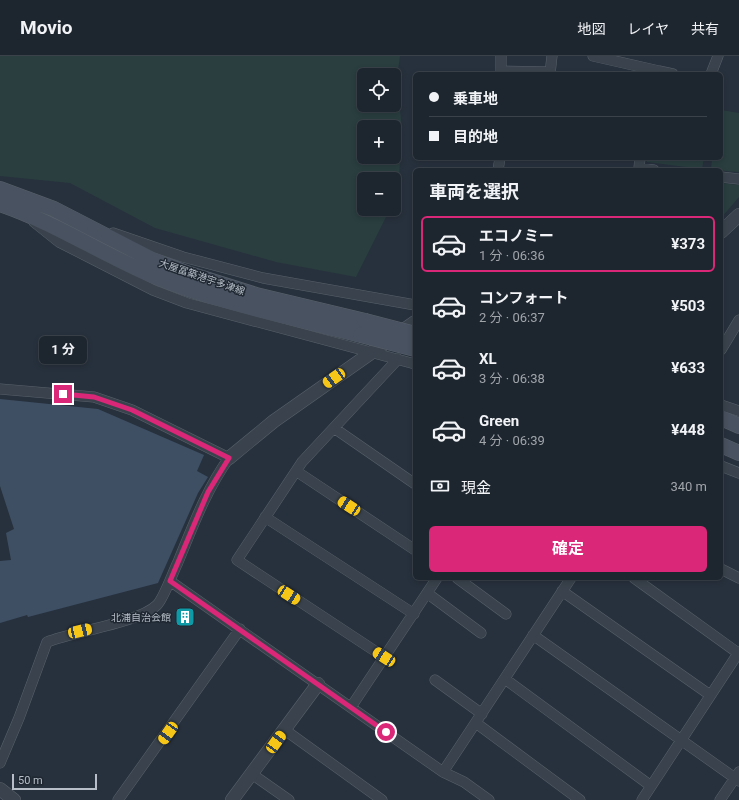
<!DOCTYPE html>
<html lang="ja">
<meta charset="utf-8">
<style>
:root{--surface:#1d252e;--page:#2a313a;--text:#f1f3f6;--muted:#a0a5aa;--line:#3b424a;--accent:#db2777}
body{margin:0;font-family:Roboto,"Noto Sans JP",sans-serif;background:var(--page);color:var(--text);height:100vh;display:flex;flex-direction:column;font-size:15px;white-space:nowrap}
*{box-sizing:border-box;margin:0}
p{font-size:13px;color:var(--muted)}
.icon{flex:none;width:22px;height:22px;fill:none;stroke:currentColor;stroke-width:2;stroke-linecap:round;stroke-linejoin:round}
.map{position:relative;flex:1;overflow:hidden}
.details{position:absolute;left:413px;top:112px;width:310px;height:412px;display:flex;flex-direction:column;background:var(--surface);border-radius:6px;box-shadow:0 2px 6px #0003,0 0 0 1px var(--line)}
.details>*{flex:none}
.hud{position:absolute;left:413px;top:16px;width:310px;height:88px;border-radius:6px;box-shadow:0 2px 6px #0003,0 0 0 1px var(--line);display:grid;align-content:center;height:88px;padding:0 16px;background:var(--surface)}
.controls{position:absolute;left:357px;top:12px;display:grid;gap:8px}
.controls a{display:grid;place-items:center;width:44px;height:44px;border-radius:6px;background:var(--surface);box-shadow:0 2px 6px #0003,0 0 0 1px var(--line);font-size:20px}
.scale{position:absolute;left:12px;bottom:10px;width:85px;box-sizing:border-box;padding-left:4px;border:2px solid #b7bec8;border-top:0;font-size:11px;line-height:14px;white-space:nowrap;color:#b7bec8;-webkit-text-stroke:3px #1f2832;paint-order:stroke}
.end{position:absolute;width:18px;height:18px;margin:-9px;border:5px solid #db2777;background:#fff;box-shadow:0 0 0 2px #fff}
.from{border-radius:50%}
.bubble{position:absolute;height:28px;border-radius:6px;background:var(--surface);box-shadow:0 2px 6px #0003,0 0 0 1px var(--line);font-size:13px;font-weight:700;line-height:28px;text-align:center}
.car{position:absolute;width:12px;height:24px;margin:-12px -6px;border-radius:5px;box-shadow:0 0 3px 1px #0007;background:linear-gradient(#f5c518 24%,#345 0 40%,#f5c518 0 76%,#345 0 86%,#f5c518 0)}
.hud b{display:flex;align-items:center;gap:14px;height:38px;font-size:15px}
.hud b+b{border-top:1px solid var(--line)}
.hud i{width:10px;height:10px;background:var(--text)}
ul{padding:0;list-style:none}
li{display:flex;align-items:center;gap:12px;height:56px;margin:0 8px 6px;padding:0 8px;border:2px solid transparent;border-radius:6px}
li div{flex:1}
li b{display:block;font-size:15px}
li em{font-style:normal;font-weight:700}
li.on{border-color:var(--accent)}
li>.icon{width:36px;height:36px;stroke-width:1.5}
h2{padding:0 16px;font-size:18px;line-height:48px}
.pay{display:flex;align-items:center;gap:10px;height:44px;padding:0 16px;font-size:15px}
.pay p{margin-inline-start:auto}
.primary-button{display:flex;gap:8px;margin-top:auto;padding:8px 16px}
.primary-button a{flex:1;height:46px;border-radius:6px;background:var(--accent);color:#fff;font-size:16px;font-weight:700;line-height:46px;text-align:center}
header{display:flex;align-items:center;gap:24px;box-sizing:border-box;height:56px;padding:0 20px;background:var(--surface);border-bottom:1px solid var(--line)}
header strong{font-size:19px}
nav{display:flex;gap:22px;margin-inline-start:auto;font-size:14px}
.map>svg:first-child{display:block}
.green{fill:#2a3e3f;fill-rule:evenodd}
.water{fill:#3e4f64}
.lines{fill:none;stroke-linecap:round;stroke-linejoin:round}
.minor-casing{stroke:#58616b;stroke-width:11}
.tertiary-casing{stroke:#58616b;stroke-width:14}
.secondary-casing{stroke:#58616b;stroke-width:16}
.minor{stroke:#3a434d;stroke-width:10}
.tertiary{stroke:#3a434d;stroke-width:13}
.secondary{stroke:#495260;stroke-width:15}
.secondary-bridge-casing{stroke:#58616b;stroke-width:16;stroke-linecap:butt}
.secondary-bridge{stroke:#495260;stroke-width:15}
.route{stroke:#db2777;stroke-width:5}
.labels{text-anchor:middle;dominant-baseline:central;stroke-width:3;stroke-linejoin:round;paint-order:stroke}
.street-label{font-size:10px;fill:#b7bec8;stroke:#1f2832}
.poi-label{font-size:10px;fill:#b7bec8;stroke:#1f2832;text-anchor:end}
</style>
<header>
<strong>Movio</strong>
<nav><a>地図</a><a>レイヤ</a><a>共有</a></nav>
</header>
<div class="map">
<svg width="739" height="744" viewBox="0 0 739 744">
<rect width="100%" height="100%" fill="#27313d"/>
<path class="green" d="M0 0H400L397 21 402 74 398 135 394 144V123H364V153H390L356 221 276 206 155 172 70 127 0 120ZM364 19H394V49H364ZM364 71H394V101H364Z
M721 54 739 57V116L711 114 712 102H721Z
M645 102H704L702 113 647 106Z
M721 127 739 129V141L721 162Z"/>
<path class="water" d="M0 343 98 353 204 399 197 415 208 421 198 437 158 527 28 561 27 559 0 567V505L11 504 6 477 14 473 0 430Z"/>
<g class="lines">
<defs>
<path id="minor" d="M501 0V18
M593 0 659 15 658 18
M501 15 550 16
M659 15 673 18
M550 18 552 0
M711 18 718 0
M640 102 639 112 654 114
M498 114 500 102
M721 121 739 123
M34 166 59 186 153 234 187 247 415 308
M113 177 183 201 263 222 415 249
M721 294 739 264
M0 333 94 341 132 354 229 402C206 434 193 470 178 506 173 516 164 542 157 549 139 567 74 575 47 586L19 662 0 707
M721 349 739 355
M334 372 415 428
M721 410 739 417
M296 415 415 494
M265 461 414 558
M721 513 739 522
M457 522 506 558
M634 522 738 597
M170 525 443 716 464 726 489 744
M562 535 710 639
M427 537 481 577
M533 579 739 725
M384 601 237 504 302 406 398 303
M505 623 651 730
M435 624 482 658
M351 651 437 522
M476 667 580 744
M285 674 382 744
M443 716 571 522
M252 718 289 744
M118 744 240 573
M642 744 739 596
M720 744 739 716"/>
<path id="tertiary" d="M721 176 739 159
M229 402 274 365 415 266
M0 733 14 744
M232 744 318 628"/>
<path id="secondary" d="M0 133 54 153 151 203 186 217 256 239 365 265
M0 148C53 166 100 197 151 219 219 247 290 261 361 279
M721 362 739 370
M721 389 739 397"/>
</defs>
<use href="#minor" class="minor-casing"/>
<use href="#tertiary" class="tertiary-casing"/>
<use href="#secondary" class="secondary-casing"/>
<use href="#minor" class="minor"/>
<use href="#tertiary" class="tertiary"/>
<use href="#secondary" class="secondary"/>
<defs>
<path id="secondary-bridge" d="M365 265 415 278
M361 279 415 293"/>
</defs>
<use href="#secondary-bridge" class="secondary-bridge-casing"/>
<use href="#secondary-bridge" class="secondary-bridge"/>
</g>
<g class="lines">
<path class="route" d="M63 338 94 341 132 354 229 402 208 436 170 525 386 676"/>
</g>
<defs>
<symbol id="building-square" viewBox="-11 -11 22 22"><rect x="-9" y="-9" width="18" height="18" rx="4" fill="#0f9aa8" stroke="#1f2832"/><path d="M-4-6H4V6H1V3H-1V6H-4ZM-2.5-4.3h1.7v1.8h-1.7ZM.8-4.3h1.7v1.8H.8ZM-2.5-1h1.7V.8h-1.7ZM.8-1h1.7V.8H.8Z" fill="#fff"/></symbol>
</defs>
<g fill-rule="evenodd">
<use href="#building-square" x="174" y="550" width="22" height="22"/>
</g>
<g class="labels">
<g class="street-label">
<text transform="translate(202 221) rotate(19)">大屋冨築港宇多津線</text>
</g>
<g class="poi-label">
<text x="171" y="561">北浦自治会館</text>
</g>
</g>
</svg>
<div class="controls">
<a><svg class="icon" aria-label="locate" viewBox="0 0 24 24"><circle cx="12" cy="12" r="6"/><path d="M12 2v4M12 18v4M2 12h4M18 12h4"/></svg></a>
<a>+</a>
<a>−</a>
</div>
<div class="scale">50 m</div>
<i class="end from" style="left:386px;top:676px"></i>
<i class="end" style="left:63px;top:338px"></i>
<div class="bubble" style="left:39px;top:280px;width:48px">1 分</div>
<i class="car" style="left:334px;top:322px;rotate:235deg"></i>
<i class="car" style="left:349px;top:450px;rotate:303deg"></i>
<i class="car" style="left:289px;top:539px;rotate:123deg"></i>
<i class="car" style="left:80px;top:575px;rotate:77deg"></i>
<i class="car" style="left:384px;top:601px;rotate:303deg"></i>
<i class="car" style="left:168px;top:677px;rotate:215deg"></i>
<i class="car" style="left:276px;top:686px;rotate:36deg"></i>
<div class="hud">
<b><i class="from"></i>乗車地</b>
<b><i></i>目的地</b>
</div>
<section class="details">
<h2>車両を選択</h2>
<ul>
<li class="on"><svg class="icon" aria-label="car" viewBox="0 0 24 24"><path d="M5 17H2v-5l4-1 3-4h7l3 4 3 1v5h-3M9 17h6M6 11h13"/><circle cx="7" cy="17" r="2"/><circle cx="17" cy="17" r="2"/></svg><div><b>エコノミー</b><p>1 分 · 06:36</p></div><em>¥373</em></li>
<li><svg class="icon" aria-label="car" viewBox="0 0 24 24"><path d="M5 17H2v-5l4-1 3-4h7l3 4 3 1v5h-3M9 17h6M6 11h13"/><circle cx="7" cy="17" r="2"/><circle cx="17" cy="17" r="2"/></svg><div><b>コンフォート</b><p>2 分 · 06:37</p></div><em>¥503</em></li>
<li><svg class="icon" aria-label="car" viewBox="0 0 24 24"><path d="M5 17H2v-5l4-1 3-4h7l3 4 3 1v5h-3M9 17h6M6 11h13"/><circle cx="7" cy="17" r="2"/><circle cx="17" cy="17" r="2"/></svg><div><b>XL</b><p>3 分 · 06:38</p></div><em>¥633</em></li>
<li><svg class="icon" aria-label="car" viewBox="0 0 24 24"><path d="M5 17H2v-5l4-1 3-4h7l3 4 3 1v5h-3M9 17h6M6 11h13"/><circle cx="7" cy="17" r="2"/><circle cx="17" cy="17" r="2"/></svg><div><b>Green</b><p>4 分 · 06:39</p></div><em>¥448</em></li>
</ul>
<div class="pay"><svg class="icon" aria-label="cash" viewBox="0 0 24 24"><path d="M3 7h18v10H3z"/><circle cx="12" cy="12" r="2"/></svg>現金<p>340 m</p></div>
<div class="primary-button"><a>確定</a></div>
</section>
</div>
